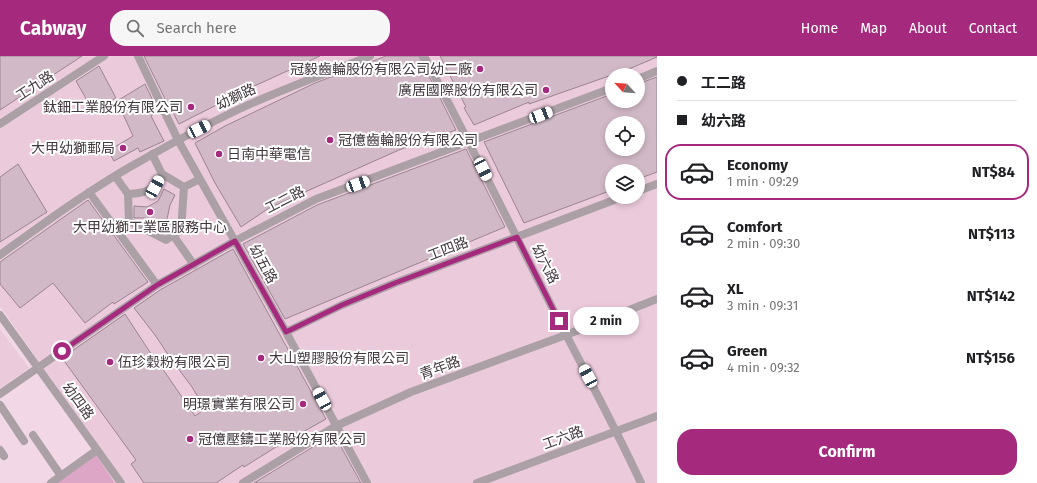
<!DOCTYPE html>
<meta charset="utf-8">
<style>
:root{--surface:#fff;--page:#f6f6f6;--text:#202124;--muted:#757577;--line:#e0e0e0;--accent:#a52a7e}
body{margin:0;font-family:"Fira Sans","Noto Sans TC",sans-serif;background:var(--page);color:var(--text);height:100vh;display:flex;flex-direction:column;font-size:15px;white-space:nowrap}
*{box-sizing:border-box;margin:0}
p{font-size:13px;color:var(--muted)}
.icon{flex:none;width:22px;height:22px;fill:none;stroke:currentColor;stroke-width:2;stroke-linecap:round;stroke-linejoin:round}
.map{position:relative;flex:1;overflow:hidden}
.side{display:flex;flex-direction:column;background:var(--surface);width:380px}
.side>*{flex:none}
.top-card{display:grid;align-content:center;height:88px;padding:0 20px;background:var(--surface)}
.needle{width:26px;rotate:296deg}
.tools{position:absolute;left:605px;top:12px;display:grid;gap:8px}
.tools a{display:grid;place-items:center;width:40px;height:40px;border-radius:50%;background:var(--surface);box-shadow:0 2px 6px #0003;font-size:20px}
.end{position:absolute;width:18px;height:18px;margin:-9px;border:5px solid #a52a7e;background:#fff;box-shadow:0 0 0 2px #fff}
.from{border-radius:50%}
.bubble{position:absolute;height:28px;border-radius:14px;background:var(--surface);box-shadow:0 2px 6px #0003;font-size:13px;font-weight:700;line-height:28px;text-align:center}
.car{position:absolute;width:12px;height:24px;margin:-12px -6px;border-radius:5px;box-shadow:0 0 3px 1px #0007;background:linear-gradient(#fff 24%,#345 0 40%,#fff 0 76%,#345 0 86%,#fff 0)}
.top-card b{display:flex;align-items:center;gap:14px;height:38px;font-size:15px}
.top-card b+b{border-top:1px solid var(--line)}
.top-card i{width:10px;height:10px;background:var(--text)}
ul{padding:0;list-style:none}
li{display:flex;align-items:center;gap:12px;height:56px;margin:0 8px 6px;padding:0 12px;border:2px solid transparent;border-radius:16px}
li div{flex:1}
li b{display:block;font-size:15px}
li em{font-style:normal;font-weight:700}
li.active{border-color:var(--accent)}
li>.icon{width:36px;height:36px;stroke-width:1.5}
.primary-button{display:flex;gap:8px;margin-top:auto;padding:8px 20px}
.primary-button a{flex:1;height:46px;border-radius:16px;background:var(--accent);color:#fff;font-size:16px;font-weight:700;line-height:46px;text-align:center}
header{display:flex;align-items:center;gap:24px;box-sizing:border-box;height:56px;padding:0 20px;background:var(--accent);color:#fff}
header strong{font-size:19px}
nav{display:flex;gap:22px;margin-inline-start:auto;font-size:14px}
.search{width:280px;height:36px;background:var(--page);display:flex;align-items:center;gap:10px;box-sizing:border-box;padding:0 14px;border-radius:16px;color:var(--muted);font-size:15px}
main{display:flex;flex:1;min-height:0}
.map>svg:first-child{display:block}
.built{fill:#ebcadc;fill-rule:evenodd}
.green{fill:#dea6c6}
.building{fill:#d2b9c7;stroke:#9b8491;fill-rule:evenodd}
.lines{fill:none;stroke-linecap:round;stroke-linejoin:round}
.minor{stroke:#aba0a6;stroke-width:8}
.route{stroke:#a52a7e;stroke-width:5}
.poi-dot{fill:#a52a7e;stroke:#fff;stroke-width:1.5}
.labels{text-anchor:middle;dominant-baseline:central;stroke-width:4;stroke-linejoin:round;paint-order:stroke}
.poi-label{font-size:14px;fill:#42383e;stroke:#fff;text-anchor:end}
.street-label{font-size:14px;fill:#42383e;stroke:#fff}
</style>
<header>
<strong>Cabway</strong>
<div class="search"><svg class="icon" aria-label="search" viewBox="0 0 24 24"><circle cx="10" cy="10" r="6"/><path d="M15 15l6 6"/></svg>Search here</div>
<nav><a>Home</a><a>Map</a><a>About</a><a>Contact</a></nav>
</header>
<main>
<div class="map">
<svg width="657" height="427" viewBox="0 0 657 427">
<rect width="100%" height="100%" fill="#f2d8e6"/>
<path class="built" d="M0 0H657V427H124L0 250ZM612 19H638V45H612ZM612 67H638V93H612ZM612 115H638V141H612Z
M0 273 29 312 0 333Z"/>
<path class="green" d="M96 399 115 427H57Z"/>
<path class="building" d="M0 0H82L0 54Z
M144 0H320L250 32 179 68 169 49H168Z
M386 0H419L456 74 399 94 269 152 241 171 215 127 195 87 225 70 315 27Z
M440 0H657V1L610 21 609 20 529 48V46L474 69 464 52 466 51Z
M99 10 116 42 93 55 76 25Z
M657 21V116L638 123V115H612V134L524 167 484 86 612 38V45H638V28ZM612 67H638V93H612Z
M145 28 158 55 151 60 164 85 140 96 138 92 114 105 108 95 133 80 117 45Z
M466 93 505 171 285 263 243 188 317 149Z
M18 108 47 156 0 186V121Z
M164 133 175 139 170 149 167 163 174 172 166 178 161 175 157 169 146 162H134V150L147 151 158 145Z
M88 144 148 226 114 248 113 246 85 267 53 227 20 252 0 228V206Z
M233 193 326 363 276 391 244 411 243 409 216 427H144L131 408 136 404 62 302 125 258 161 313 162 312 195 360 205 353 192 331 171 303 155 279 134 252 160 234Z
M334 378 361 427H254Z"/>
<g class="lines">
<path class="minor" d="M138 0 178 84 286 276 367 427
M424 0C469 85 511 171 555 257 584 314 614 369 641 427
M638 23 657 15
M0 68 104 0
M152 98 162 118
M115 120 128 138 129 165 166 184 181 174 184 131 162 118C152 135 148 137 128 138
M184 131 200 123
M638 135 657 128
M89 136 157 229
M173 179 194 209
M0 199C47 165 93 131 144 103 174 86 204 70 235 55 279 34 325 18 370 0
M0 259 121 427
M286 276 342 249 395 227 622 141
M0 338 157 229 235 185 316 143 612 32
M0 349 24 385
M33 379 61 420
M0 394 4 400
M51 427 97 394
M243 427 336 370 411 336 566 279 657 243
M477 427 657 360"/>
</g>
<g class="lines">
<path class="route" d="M62 295 157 229 235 185 286 276 342 249 395 227 517 181 559 265"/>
</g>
<g class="poi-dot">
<circle cx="480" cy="13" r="4"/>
<circle cx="546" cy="34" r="4"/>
<circle cx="191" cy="51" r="4"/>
<circle cx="330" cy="84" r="4"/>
<circle cx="123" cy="92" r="4"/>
<circle cx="219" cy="98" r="4"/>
<circle cx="150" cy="156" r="4"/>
<circle cx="261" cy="302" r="4"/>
<circle cx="110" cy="306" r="4"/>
<circle cx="303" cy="348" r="4"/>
<circle cx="190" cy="383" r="4"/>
</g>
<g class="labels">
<g class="poi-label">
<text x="472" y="13">冠毅齒輪股份有限公司幼二廠</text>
<text x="538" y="34">廣居國際股份有限公司</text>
<text x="183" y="51">鈦鈿工業股份有限公司</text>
<text x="338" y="84" text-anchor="start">冠億齒輪股份有限公司</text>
<text x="115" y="92">大甲幼獅郵局</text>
<text x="227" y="98" text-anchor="start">日南中華電信</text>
<text x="150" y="171" text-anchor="middle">大甲幼獅工業區服務中心</text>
<text x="269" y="302" text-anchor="start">大山塑膠股份有限公司</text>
<text x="118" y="306" text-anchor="start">伍珍穀粉有限公司</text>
<text x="295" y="348">明璟實業有限公司</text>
<text x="198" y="383" text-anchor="start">冠億壓鑄工業股份有限公司</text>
</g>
<g class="street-label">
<text transform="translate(35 30) rotate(-33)">工九路</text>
<text transform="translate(236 41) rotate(-25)">幼獅路</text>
<text transform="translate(285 144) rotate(-27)">工二路</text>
<text transform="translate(448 193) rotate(-21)">工四路</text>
<text transform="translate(263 208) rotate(61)">幼五路</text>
<text transform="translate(545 208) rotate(63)">幼六路</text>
<text transform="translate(440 312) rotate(-20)">青年路</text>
<text transform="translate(78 345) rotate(54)">幼四路</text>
<text transform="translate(563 382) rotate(-20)">工六路</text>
</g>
</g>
</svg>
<div class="tools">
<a><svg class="needle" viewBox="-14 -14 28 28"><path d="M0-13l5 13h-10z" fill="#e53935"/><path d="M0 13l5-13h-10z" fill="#757577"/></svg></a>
<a><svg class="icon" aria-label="locate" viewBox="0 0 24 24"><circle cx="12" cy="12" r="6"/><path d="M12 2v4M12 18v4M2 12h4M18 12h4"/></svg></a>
<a><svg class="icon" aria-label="layers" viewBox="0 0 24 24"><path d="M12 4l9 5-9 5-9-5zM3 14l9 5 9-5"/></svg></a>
</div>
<i class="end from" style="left:62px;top:295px"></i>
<i class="end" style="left:559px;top:265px"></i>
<div class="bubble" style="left:573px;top:251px;width:66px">2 min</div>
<i class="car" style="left:541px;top:59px;rotate:69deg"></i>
<i class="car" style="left:199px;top:73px;rotate:63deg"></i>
<i class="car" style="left:483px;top:113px;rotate:154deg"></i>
<i class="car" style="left:358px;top:128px;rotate:70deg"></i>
<i class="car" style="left:155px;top:131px;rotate:29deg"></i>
<i class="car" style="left:588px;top:320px;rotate:332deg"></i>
<i class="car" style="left:322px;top:343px;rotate:331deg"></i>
</div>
<section class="side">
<div class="top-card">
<b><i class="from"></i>工二路</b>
<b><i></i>幼六路</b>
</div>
<ul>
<li class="active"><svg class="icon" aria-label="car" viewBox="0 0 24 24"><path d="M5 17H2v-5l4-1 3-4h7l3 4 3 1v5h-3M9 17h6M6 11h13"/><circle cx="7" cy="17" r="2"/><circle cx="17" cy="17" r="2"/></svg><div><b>Economy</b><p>1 min · 09:29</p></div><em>NT$84</em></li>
<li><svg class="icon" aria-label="car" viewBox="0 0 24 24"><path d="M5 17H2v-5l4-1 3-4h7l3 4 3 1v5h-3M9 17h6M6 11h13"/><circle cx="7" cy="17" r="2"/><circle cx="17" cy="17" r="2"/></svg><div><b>Comfort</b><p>2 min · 09:30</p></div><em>NT$113</em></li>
<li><svg class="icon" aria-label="car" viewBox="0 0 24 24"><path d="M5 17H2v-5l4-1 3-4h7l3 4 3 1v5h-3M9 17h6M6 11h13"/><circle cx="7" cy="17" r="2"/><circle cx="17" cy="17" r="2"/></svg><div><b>XL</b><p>3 min · 09:31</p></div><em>NT$142</em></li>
<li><svg class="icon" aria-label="car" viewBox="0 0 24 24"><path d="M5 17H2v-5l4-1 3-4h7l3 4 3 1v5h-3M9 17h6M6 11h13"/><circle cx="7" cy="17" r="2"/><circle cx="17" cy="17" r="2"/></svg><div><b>Green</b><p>4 min · 09:32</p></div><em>NT$156</em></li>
</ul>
<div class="primary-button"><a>Confirm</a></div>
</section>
</main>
